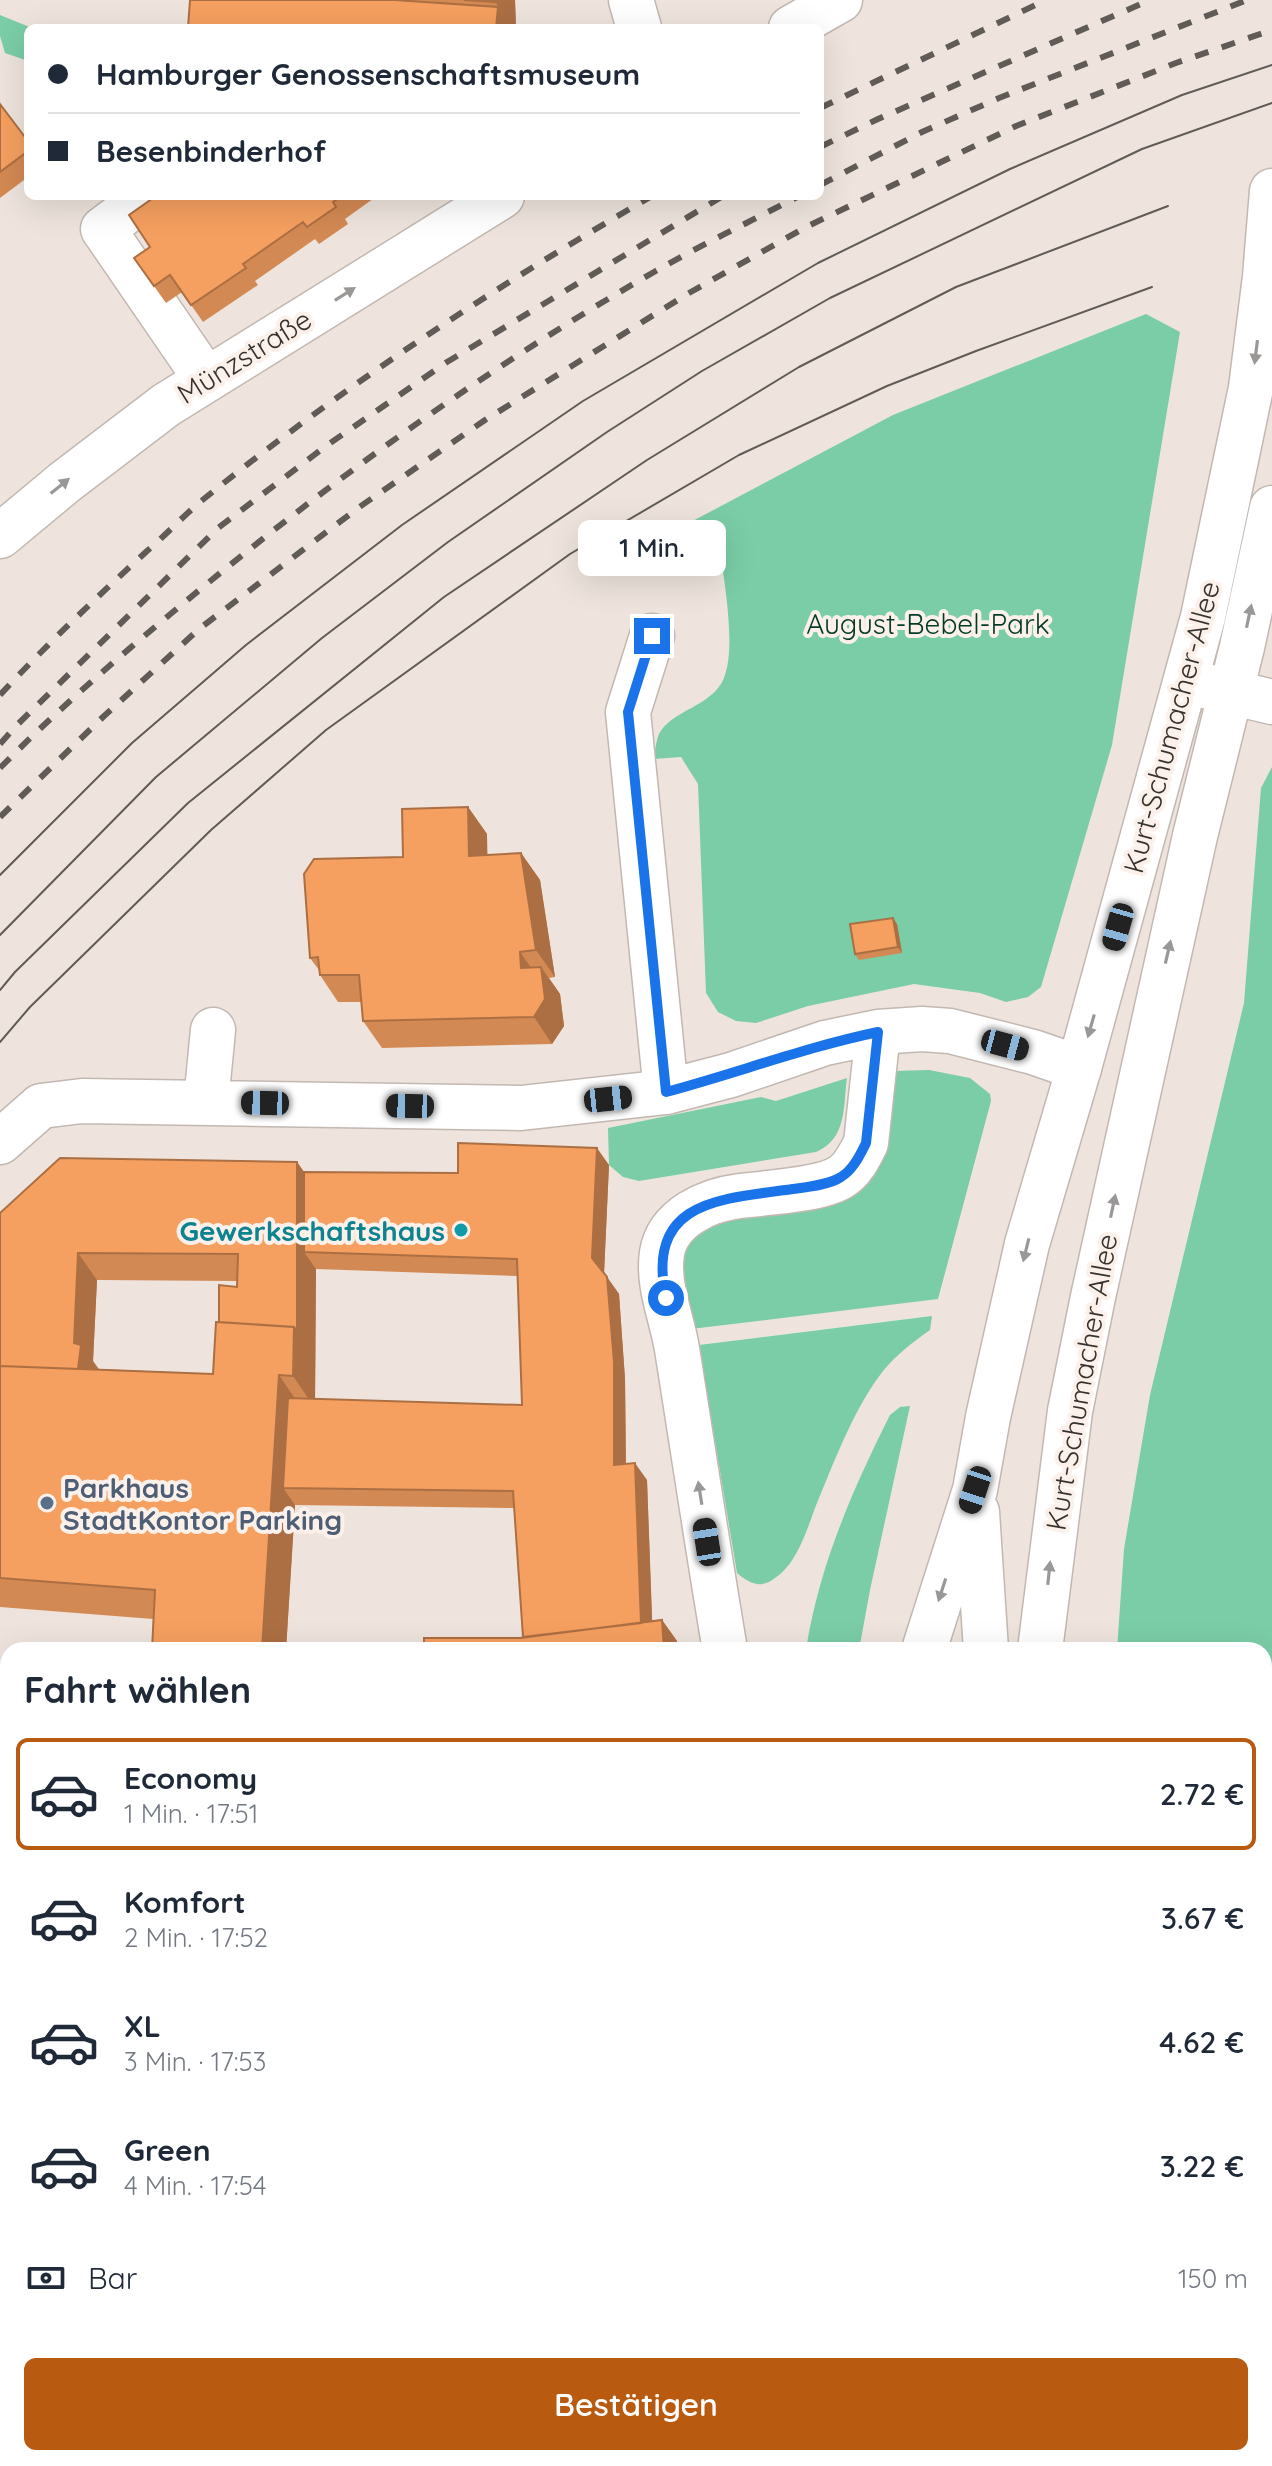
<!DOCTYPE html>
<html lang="de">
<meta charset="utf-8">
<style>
:root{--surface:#fff;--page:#f2f2f3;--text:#1f2937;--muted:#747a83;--line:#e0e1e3;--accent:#b95a11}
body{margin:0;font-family:Quicksand,sans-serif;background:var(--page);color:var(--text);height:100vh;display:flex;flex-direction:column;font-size:30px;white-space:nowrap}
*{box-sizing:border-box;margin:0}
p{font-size:26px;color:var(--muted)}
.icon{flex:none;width:44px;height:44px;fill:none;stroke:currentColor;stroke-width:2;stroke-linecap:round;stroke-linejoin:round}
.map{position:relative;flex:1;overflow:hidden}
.side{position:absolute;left:0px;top:1642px;width:1272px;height:824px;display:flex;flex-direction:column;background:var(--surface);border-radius:24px 24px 0 0;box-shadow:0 8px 32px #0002}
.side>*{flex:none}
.guide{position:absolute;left:24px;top:24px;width:800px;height:176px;border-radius:12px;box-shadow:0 8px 32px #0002;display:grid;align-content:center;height:176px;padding:0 24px;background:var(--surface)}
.end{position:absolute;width:36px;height:36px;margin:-18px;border:10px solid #1a73e8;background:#fff;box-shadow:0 0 0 4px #fff}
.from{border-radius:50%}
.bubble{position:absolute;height:56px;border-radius:12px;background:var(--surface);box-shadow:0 8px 32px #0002;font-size:26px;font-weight:600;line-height:56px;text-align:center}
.car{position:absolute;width:24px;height:48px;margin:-24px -12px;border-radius:10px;box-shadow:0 0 6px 2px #0007;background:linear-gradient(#222 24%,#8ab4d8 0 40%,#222 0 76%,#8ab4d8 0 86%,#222 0)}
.guide b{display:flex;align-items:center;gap:28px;height:76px;font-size:30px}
.guide b+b{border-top:2px solid var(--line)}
.guide i{width:20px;height:20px;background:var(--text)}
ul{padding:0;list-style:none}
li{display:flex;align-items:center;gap:24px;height:112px;margin:0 16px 12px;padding:0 8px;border:4px solid transparent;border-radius:12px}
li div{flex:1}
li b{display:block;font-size:30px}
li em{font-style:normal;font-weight:600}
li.active{border-color:var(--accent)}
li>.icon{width:72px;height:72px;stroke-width:1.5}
h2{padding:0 24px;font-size:36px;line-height:96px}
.pay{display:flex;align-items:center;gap:20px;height:88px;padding:0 24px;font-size:30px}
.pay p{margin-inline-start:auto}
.primary-button{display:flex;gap:16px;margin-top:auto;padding:16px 24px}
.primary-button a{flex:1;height:92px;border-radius:12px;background:var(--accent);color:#fff;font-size:32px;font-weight:600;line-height:92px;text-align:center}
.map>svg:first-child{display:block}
.green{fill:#7acda7}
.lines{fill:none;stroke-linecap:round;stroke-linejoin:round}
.minor-casing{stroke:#c2b8b1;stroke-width:47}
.major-casing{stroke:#c2b8b1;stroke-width:47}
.minor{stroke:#fff;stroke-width:44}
.major{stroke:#fff;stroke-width:44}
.tram{stroke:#605b57;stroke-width:2}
.rail{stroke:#605b57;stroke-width:6;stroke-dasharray:14 14;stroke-linecap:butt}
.wall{fill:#d38953;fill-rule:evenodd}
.shaded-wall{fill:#ac6f43}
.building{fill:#f59f60;stroke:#ac6f43;stroke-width:2}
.oneway{fill:#9a9897}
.route{stroke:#1a73e8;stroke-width:10}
.culture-dot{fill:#0f9aa8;stroke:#fcf1ea;stroke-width:3}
.service-dot{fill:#5c6f8a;stroke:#fcf1ea;stroke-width:3}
.labels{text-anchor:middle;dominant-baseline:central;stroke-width:8;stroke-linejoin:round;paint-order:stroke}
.street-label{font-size:28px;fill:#36322f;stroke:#fcf1ea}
.park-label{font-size:28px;fill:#033926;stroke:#fcf1ea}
.culture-label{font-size:28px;font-weight:bold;fill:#0d838f;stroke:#fcf1ea;text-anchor:end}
.service-label{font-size:28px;font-weight:bold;fill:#4e5e75;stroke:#fcf1ea;text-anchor:start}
</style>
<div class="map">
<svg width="1272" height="2466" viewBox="0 0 1272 2466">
<rect width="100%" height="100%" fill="#eee4dd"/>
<path class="green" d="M0 15 32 28H28V61L5 53 0 36Z
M1146 314 1180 332 1112 745 1041 987 1028 997 1006 1002 980 993 914 984 808 1006 756 1023 736 1021 718 1012 706 993 698 784 681 757 654 759C655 751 656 741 659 734 671 710 712 707 724 678 737 645 723 577 719 541L636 551 893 415Z
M1272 767V1734L1264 1805V1650H1117L1124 1549 1150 1395 1244 1003 1261 788Z
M929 1070 970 1078 990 1094 991 1101 938 1299 691 1329 681 1268 685 1242 706 1222 852 1197 865 1186 878 1166 892 1071Z
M847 1078C843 1107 847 1139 816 1152L639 1181 623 1177 609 1165 608 1128 761 1097 776 1101Z
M932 1316 930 1330C913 1342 896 1355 883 1371 855 1407 837 1455 819 1498 808 1524 800 1561 775 1578 761 1589 750 1584 737 1573L699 1345Z
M910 1406 870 1590 859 1650H806C819 1566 852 1491 890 1415L900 1407Z
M1264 2011 1272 2147V2287L1264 2277Z
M1264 2411 1272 2417V2466H1161L1136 2458H1264Z"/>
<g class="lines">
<defs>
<path id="minor" d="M631 0 639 28
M791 28 840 0
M147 196 103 229 206 379
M0 536 65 482 166 405 502 196
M652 636 628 712 666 1092
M1193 683 1272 702
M206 1102 213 1030
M0 1142 41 1106 82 1101 521 1108 666 1092 731 1075 825 1043 878 1032 922 1029 950 1031 1033 1052 1079 1068
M725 1650C708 1550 693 1449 677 1349 672 1318 657 1285 662 1253 668 1217 708 1200 740 1196 765 1193 821 1190 841 1177 853 1170 860 1155 866 1143L878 1032
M654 2466 656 2458"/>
<path id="major" d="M977 1512 986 1650
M924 1650 975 1490 988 1417 1027 1244 1079 1068 1203 617 1251 388 1265 277 1272 191
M1040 1650 1070 1411 1093 1297 1195 836 1242 647 1272 508
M1264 2381 1272 2388
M1064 2458 1077 2466
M793 2466V2458
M870 2466 871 2458"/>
</defs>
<use href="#minor" class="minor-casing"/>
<use href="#major" class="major-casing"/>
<use href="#minor" class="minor"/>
<use href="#major" class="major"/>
<path class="tram" d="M0 875 132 743 246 645 402 525 583 401 818 263 1010 169 1182 95 1272 65
M0 935 156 777 322 638 448 542 607 432 702 371 830 298 1142 149 1272 103
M0 990 15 972 188 803 444 597 647 460 799 367 956 287 1168 206
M0 1042 30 1007 211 830 326 730 570 554 739 455 887 386 976 351 1152 287"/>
<path class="rail" d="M820 108 1046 0
M820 147 878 119 1150 0
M820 185 922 132 999 98 1247 0
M0 695C47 644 96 598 147 551 167 534 185 514 205 498 345 385 496 286 652 196
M0 744 18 724 218 528 326 446 447 362 723 196
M0 768C65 702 136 642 208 583 348 468 497 362 654 272 701 245 751 221 799 196
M0 817 103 717 199 629 358 508 485 420 689 293 806 227 1016 126 1176 63 1272 30"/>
</g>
<path class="wall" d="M190 0H515L516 28H188Z
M0 104 28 141V177L0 198Z
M156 196H377L345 219 348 224 319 244 315 239 255 281 258 285 203 322 182 292 166 303 134 258 150 247Z
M468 807 487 834V855L521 853 540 880 555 977 549 978 560 994 564 1026 552 1044 382 1048 363 1021 361 1002H338L320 975 319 970 310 958 403 857Z
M897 924 902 953 859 960 855 954Z
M297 1162 304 1172 458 1173 609 1165 604 1273 619 1294 625 1379 626 1464 647 1480 652 1622 662 1620 677 1641 523 1637 514 1508 295 1505 286 1650H152L153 1619 0 1607V1213ZM316 1269 518 1276 522 1405 315 1399ZM97 1280 237 1281V1287L219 1322 213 1374 99 1369 93 1361Z
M0 1878 8 1879V2013H0Z
M0 2238H8V2392L0 2391Z"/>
<path class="shaded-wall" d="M495 0H515L516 28H496L498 7Z
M468 807 487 834 488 883 469 856Z
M521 853 540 880 555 977 536 950Z
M893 918 897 924 902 953 898 947Z
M520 952 539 979 521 968Z
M541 967 560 994 564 1026 552 1044 534 1017Z
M597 1148 609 1165 604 1275 592 1258Z
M297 1162 316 1189 304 1252 316 1269 315 1408 293 1376Z
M78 1253 97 1280 93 1361 100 1372 77 1373 74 1343Z
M607 1277 619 1294 625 1379 626 1482 614 1465Z
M279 1375 300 1406 283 1488 295 1505 286 1650H262Z
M635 1463 647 1480 653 1643 641 1626Z
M662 1620 677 1641V1650H664Z
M576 2458H601L600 2466H575Z"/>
<path class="building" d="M190 0H395L498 7 496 28H188Z
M464 0H495V2Z
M0 104 28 141V151L0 172Z
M156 196H342L333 202 336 207 307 227 303 222 243 264 246 268 191 305 170 275 154 286 134 258 150 247 129 215Z
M468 807 469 856 521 853 536 950 520 952 521 968 541 967 545 999 534 1017 363 1021 359 975H320L318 957 310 958 304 874 314 859 403 857 402 809Z
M893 918 898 947 855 954 850 924Z
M458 1143 597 1148 592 1258 607 1277 614 1362V1465L635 1463 641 1623 523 1637 513 1491 283 1488 288 1398 522 1405 517 1259 304 1252V1172L458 1173Z
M60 1158 297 1162V1331L294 1327 219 1322V1285L237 1287 238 1254 78 1253 74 1343 81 1345 78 1369 0 1366V1213Z
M216 1322 294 1327 293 1376 279 1375 262 1650H152L155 1590 0 1578V1366L213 1374Z
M662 1620 664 1650H424V1638H520Z
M0 1878 8 1879V1983H0Z
M0 2238H8V2363L0 2362Z
M463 2458H576L575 2466H461Z"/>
<defs><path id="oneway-solid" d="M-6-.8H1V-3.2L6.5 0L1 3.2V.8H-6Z" transform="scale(2)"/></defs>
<g class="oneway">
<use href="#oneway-solid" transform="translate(345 294) rotate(-32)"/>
<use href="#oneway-solid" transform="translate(1256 352) rotate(97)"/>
<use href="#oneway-solid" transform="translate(60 486) rotate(-39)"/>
<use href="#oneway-solid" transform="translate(1249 616) rotate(-78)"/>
<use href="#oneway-solid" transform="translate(1168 952) rotate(-77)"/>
<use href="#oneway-solid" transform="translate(1091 1026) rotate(106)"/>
<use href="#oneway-solid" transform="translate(1113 1206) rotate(-78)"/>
<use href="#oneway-solid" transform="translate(1026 1250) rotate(104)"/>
<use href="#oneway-solid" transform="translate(700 1493) rotate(-99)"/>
<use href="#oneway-solid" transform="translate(1049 1573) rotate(-84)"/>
<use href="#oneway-solid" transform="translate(942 1590) rotate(108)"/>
</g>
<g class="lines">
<path class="route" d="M652 636 628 712 666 1092C737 1073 806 1047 878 1032L866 1143C860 1155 853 1170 841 1177 829 1185 807 1187 793 1189 721 1199 645 1200 666 1298"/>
</g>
<circle class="culture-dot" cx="461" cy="1230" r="8"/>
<circle class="service-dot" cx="47" cy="1503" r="8"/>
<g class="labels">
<g class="street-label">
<text transform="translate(244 356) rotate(-32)">Münzstraße</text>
<text transform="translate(1171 727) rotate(-75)">Kurt-Schumacher-Allee</text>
<text transform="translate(1081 1382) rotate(-80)">Kurt-Schumacher-Allee</text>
</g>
<g class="park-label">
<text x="928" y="623">August-Bebel-Park</text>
</g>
<g class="culture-label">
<text x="445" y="1230">Gewerkschaftshaus</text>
</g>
<g class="service-label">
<text x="63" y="1487">Parkhaus<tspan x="63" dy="32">StadtKontor Parking</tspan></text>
</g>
</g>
</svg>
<i class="end from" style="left:666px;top:1298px"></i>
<i class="end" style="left:652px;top:636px"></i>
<div class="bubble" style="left:578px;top:520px;width:148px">1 Min.</div>
<i class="car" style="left:1118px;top:927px;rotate:196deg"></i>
<i class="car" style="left:1005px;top:1045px;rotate:105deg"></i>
<i class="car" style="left:608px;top:1099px;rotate:84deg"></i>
<i class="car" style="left:265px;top:1103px;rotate:271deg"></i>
<i class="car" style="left:410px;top:1106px;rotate:271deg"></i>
<i class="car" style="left:975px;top:1490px;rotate:198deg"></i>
<i class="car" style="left:707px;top:1542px;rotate:351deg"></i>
<div class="guide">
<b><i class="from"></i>Hamburger Genossenschaftsmuseum</b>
<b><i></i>Besenbinderhof</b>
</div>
<section class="side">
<h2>Fahrt wählen</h2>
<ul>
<li class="active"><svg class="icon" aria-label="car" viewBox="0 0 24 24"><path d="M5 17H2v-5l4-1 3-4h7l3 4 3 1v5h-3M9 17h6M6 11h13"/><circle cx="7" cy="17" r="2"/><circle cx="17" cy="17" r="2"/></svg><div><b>Economy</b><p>1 Min. · 17:51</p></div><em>2.72 €</em></li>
<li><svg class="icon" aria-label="car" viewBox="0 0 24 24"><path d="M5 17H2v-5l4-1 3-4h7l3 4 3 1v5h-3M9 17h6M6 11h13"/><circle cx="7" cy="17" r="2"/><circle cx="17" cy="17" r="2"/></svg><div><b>Komfort</b><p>2 Min. · 17:52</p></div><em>3.67 €</em></li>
<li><svg class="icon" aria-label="car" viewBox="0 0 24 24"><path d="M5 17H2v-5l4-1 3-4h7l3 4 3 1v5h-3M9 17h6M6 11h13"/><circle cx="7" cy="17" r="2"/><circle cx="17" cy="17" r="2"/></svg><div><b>XL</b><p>3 Min. · 17:53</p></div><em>4.62 €</em></li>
<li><svg class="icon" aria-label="car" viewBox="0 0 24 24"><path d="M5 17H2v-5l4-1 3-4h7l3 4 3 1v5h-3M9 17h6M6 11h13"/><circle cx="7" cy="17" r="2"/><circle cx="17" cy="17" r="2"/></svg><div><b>Green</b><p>4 Min. · 17:54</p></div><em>3.22 €</em></li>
</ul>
<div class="pay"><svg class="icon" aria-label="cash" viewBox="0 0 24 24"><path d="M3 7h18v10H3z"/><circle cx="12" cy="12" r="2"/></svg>Bar<p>150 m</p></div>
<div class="primary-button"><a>Bestätigen</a></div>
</section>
</div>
